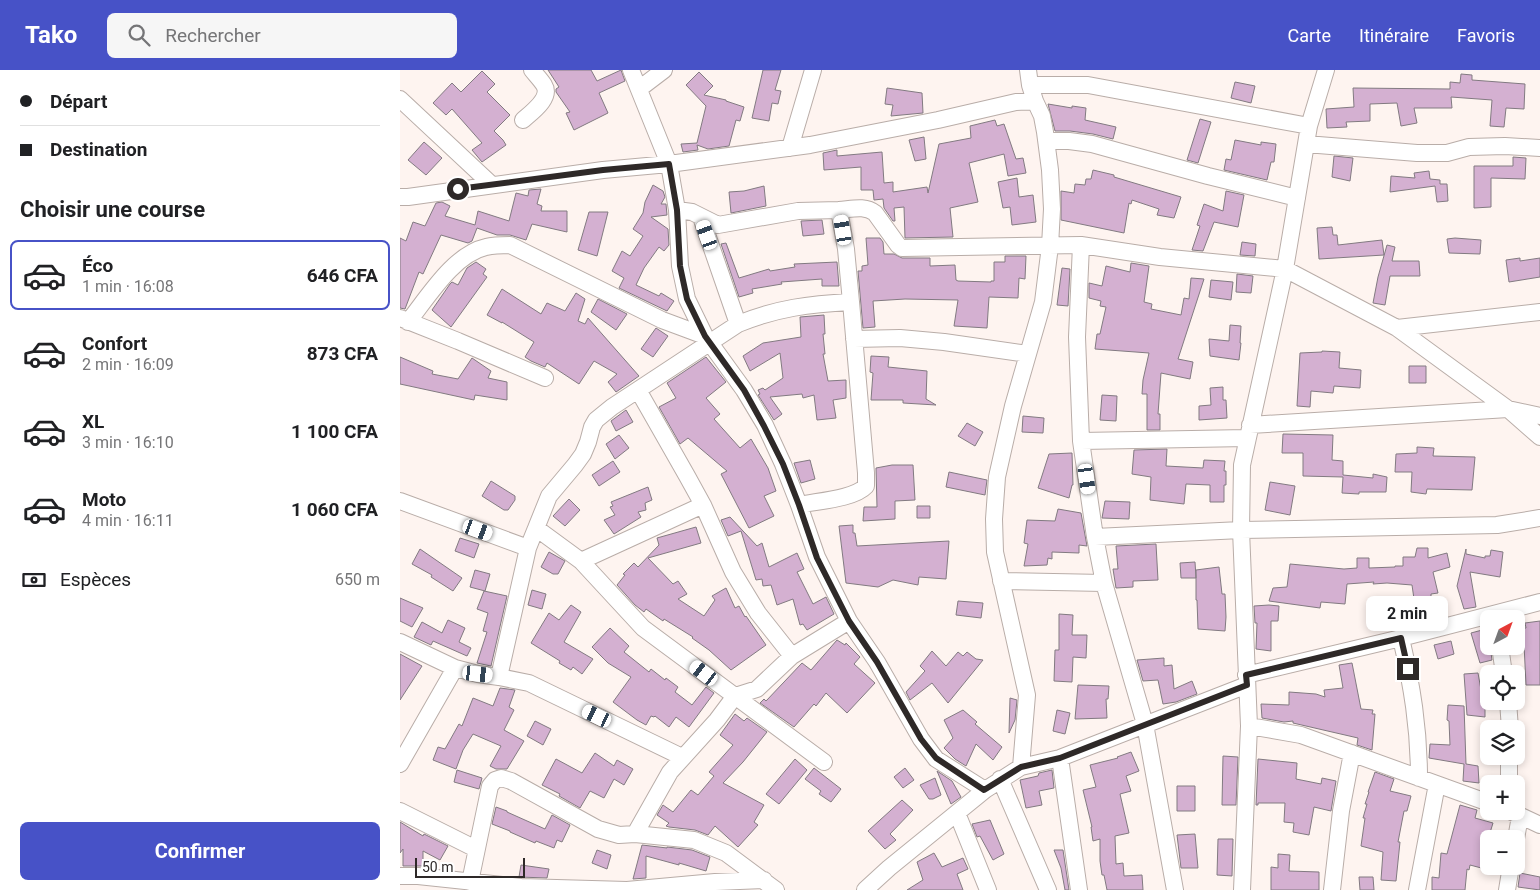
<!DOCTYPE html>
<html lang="fr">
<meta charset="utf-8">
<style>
:root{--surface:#fff;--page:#f6f6f6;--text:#202124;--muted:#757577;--line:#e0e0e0;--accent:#4752c7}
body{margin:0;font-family:Roboto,sans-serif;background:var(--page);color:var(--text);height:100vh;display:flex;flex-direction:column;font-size:19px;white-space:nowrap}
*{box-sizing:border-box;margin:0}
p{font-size:16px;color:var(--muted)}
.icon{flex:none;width:28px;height:28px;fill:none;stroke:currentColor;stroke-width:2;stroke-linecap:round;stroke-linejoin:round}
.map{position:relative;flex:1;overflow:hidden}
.sheet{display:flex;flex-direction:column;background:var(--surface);width:400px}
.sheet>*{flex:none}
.banner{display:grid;align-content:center;height:110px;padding:0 20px;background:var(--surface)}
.needle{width:32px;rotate:41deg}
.tools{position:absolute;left:1080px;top:540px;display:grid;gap:10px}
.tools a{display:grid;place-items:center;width:45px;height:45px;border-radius:8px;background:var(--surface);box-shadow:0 2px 8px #0003;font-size:25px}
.scale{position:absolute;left:15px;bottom:12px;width:110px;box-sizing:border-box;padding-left:5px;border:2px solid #2e2928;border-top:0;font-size:14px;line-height:18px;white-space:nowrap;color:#2e2928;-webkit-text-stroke:4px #fff;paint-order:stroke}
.end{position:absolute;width:22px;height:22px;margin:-11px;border:6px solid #2e2928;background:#fff;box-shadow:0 0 0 2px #fff}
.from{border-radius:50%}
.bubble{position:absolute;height:35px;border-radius:8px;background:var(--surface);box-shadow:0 2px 8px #0003;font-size:16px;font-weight:700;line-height:35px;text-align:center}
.car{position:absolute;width:15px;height:30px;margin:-15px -8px;border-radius:6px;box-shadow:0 0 4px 1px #0007;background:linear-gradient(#fff 24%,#345 0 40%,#fff 0 76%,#345 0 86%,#fff 0)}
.banner b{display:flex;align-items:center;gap:18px;height:48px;font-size:19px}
.banner b+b{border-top:1px solid var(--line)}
.banner i{width:12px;height:12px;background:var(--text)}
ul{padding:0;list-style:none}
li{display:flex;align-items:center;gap:15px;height:70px;margin:0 10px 8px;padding:0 10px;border:2px solid transparent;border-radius:8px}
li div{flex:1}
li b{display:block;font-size:19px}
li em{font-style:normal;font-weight:700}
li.on{border-color:var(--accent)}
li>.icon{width:45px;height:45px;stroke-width:1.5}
h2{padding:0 20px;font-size:22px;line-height:60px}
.pay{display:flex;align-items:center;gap:12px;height:55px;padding:0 20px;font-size:19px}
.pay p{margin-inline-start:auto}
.cta{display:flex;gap:10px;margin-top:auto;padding:10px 20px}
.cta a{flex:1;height:58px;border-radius:8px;background:var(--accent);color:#fff;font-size:20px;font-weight:700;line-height:58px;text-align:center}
header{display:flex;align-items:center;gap:30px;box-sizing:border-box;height:70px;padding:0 25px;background:var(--accent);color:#fff}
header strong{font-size:24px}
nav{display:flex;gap:28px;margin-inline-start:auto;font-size:18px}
.search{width:350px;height:45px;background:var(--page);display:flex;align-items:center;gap:12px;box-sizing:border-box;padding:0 18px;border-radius:8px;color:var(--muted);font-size:19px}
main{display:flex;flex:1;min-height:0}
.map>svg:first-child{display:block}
.building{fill:#d4b0d1;stroke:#827a81}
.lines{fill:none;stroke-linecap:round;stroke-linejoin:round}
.minor-casing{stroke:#b9ada8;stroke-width:18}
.minor{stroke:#fff;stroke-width:16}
.route{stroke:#2e2928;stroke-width:6}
</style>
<header>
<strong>Tako</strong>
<div class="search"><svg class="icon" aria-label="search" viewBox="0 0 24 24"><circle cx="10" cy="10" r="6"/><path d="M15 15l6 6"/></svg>Rechercher</div>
<nav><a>Carte</a><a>Itinéraire</a><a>Favoris</a></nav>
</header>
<main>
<section class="sheet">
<div class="banner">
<b><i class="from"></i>Départ</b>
<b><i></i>Destination</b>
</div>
<h2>Choisir une course</h2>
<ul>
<li class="on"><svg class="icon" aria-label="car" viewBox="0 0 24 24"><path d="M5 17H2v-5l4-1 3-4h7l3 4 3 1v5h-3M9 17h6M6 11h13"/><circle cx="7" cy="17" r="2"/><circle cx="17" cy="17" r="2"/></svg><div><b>Éco</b><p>1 min · 16:08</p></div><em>646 CFA</em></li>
<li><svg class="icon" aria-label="car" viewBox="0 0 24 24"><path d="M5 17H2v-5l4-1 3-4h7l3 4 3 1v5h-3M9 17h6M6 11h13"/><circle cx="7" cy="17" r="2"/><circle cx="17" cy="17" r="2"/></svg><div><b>Confort</b><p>2 min · 16:09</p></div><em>873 CFA</em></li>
<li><svg class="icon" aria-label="car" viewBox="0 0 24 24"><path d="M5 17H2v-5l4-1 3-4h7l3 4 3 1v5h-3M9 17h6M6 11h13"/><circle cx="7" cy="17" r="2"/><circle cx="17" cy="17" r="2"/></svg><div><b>XL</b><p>3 min · 16:10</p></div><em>1 100 CFA</em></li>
<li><svg class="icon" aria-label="car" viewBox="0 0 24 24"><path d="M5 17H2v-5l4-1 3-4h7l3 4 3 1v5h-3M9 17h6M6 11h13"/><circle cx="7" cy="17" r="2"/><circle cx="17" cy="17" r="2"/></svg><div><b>Moto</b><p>4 min · 16:11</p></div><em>1 060 CFA</em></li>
</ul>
<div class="pay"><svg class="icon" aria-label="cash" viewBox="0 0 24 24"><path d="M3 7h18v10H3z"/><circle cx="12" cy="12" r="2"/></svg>Espèces<p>650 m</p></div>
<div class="cta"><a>Confirmer</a></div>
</section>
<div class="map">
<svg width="1140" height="820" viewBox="0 0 1140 820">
<rect width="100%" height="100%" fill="#fef4f0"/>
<path class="building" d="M148 0H191L197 11 221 0 225 11 199 23 208 43 174 60 166 43 170 42 156 22V19L159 17Z
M363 0H381L375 20 381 21 378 34 372 33 369 51 352 48Z
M82 1 95 14 87 22 110 45 94 61 103 70 106 75 82 92 72 80 82 73 52 39 46 45 33 33 52 13 61 22Z
M299 2 313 16 304 25 326 30V31L344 37 340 51 336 50 329 76 308 79 297 75 298 80 283 82 281 74 297 73 306 36 286 15Z
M1061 4 1072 5V10L1125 14 1124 39 1106 38 1104 57 1090 56 1092 30 1051 27 1052 38H1014L1017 53 1001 56 997 33 970 34V51L946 52 947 57 927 58 926 39 954 37 953 18 1050 19V12L1060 13Z
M835 12 855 16 851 33 831 28Z
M487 18 522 23 523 43 491 46 493 35 485 34Z
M648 34 672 38V36L686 38 685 50 716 57 713 69 693 64 670 61H655Z
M800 49 811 52 798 93 787 90Z
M595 50 597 56 604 54 616 89 623 88 626 103 608 106 604 84 569 93 578 132 550 138 553 167 505 168 504 137 494 138 495 151H493L484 138 483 129 474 130 473 120H461V97L424 100 423 83 437 80V86L482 82 484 113 493 112V122L527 117 528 123 539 74 571 68 570 56Z
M524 67 526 89 515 91 509 70Z
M835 70 861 75V72L876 74 874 92H871L867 110 824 100 826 89 831 90Z
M24 72 42 88 26 105 8 90Z
M934 86 953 88 950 111 932 107Z
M1113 87 1126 88 1125 109 1091 108V137L1074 138V96H1113Z
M693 100 714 105V107L781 127 774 148 757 145 759 139 732 130 731 134 729 133 724 163 661 150V121L674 123 675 114 685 115 686 109H691Z
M1029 101 1030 109 1040 110V114H1047L1048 131 1037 132 1035 116 990 122 991 106 1015 108 1014 103Z
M617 108 619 127 633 125 636 152 612 155 610 137 603 138 598 112Z
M253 115 263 121 265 127 261 134H266L267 145 251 147 268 159 269 175 264 181 259 177 244 198 236 215 259 226 261 223 274 231 267 241 219 218 224 208 212 201 222 181 230 186 243 166 233 159 243 143 245 132Z
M364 116 366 136 331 143 329 122 344 121Z
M141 119 137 134 142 136 141 141H167V162L132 154 126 170 110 165H97L77 158 72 171 68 173 41 165 23 204 19 202 5 239 0 238V168L6 171 13 152 25 156 36 133 42 132 50 136 45 146 75 155 78 141 109 151 116 123 128 126 129 120Z
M826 121 844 125 838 157 814 152 803 181 792 180 800 156 797 155 804 134 823 141Z
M189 142H208L197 186 178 180Z
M422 150 424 164 403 166 401 151Z
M932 157 933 165H937L938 175 982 170 984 185 919 189 917 158Z
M466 168H480L483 172 484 184H494L502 188H530V196L555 195 556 210 558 211 591 212V211H594V192H605V186H626L625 209 619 208 618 228 589 227 587 258 554 256 558 230 505 229 473 231 475 257 463 258 458 201H462V196L468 195Z
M1055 168 1081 170 1080 184 1049 183 1047 169Z
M842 172 856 174 855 186 840 185Z
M326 173 339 208 369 199 370 201 395 197 394 194 437 192 439 216H422V209L381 212 382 214 352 219 353 223 339 227 321 174Z
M987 175 995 177 992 191H1019L1020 206H990L985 235 973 233 978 207Z
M1120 188V191L1140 188V207L1109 212 1106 190Z
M76 192 86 199 83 204 87 207 51 257 32 240 50 214 52 212 58 215 67 198Z
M731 193 749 196 744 232 752 234 751 239 781 245 784 228 789 229 791 208 804 209 778 289 793 292 790 309 761 303 758 344H760V360H747V324H742L743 310 749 283 695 279 697 264H700L706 237 700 236 701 231 689 228V213L702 216 706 196 730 202Z
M662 198 670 199 668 236 657 235Z
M837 204 853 206 851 223 836 222Z
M811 210 833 212 831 230 809 227Z
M102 219 141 244 147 233 165 241 176 223 185 229 178 251 185 254 188 248 239 306 216 322 208 312 217 304 194 291 179 314 147 293 145 297 131 291 125 287 134 272 102 252V253L87 245Z
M198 229 227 244 216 260 191 242Z
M424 245 425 264H423L425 284H423L428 311 446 310V328L433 330 436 348 417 350 414 325 403 328 402 324 370 327 382 344 374 350 358 325 360 324 358 320 363 318 365 320 383 308 380 283 350 301 343 286 363 273 401 267 400 247Z
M830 255 841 256 840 273H841L839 290 810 286 809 269 829 271Z
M256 258 268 266 253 287 241 279Z
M922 281 940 282 939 298 961 300 960 318 934 316 933 323 911 321 910 337 897 336 900 283 922 282Z
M471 286 489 287 488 297 527 301 526 329 536 335 503 333V330H471L473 303 470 302Z
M0 287 33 301 32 304 58 309 72 288 91 301 88 308 107 312V330L75 325 74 330 0 314Z
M306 287 326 312 306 328 320 344 314 349 340 378 351 369 368 398 376 421 364 426 374 446 349 458 321 404 327 401 288 368 280 374 259 337 276 328 267 313Z
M1009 296H1026V313H1009Z
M823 317V330H826L827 348 799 350V336L811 335 810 318Z
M702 325 717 326 716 351 700 350Z
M226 340 233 352 216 361 211 351Z
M623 346 644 348 643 363 622 362Z
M567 353 583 362 575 376 558 366Z
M883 364 933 365 932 390 943 391V405L973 408V404L987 407 986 422H959V424L942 423 943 407 903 406V383H882Z
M219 365 229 378 215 389 206 374Z
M1017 377 1034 378 1033 386 1075 387 1072 420 1027 419 1026 424 1011 422 1012 402H995L996 384 1017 383Z
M767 379 766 396 803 398 804 390 825 391 824 401H826V415H824V432H810V415L786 414 784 434 750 430 751 407 732 404 734 380Z
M672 383 673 415H672L669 428 638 418 649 384Z
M410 390 415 409 401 413 394 393Z
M213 391 220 402 199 416 192 405Z
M492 395H513L515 430 495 431V449L463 451 464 437H477L476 398Z
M549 402 587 410 585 425 546 417Z
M91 411 115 426V430L108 440H104L82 426Z
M870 412 895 416 890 445 865 440Z
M248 417 252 430 245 433 246 440 238 442 241 447 214 464 204 450 215 445 210 437 213 436 211 432Z
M169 429 180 440 165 456 153 446Z
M705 431 730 432 729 449 702 448Z
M517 436H530V448H517Z
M658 439 681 443 687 476 679 475V483L652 482V489L648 488 647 495 624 496 628 474 624 473 627 450 655 451Z
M330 447 357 476 362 473 369 497 397 483 404 499 397 502 413 534 426 527 434 544 407 560 403 554 400 555 393 529 377 535 371 515 363 516 362 509 356 510 341 461 328 466 321 450Z
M453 455V463H455L457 476 549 471 546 509 519 507 518 515 493 510 478 517 446 513 439 456Z
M296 457 301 473 248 488 273 514 278 511 287 524 278 529 304 546 315 530 312 526 326 518 335 538 339 536 345 547 346 546 366 575 331 600 309 580 292 568 293 567 264 549 263 551 246 539 244 542 235 535 217 515 225 505 223 504 234 493 238 497 259 475 257 468Z
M60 468 79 474 74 488 55 481Z
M756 474 758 510 733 511V517L716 518 713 499H718L716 476Z
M1017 478H1028V488L1047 483 1050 497 1033 502 1038 523 1031 524V527L1014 529 1012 515 987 513 973 514 974 512 947 514 945 534 921 532 920 538 869 531 873 518 887 517 890 494 944 499 957 498V488H969V498L995 497V496H1003V487H1015Z
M20 479 62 508 53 521 31 507 32 505 12 494Z
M1066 479V484L1085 488V486H1090L1091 480 1103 482 1100 507 1070 502 1076 537 1064 539 1057 516Z
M149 482 165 491 158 504H153L141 497Z
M795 492 796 508H781L780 493Z
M819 497 822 524H825L826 547 825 561 798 559 797 530H796V500Z
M75 500 90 504 85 521 70 517Z
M132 520 146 524 142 539 128 535Z
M84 521 107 526 91 596 77 593 87 562 83 561 88 543 77 539Z
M0 528 23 538 12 557 0 551Z
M558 531 583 533 581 548 556 545Z
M171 535 181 542 164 572 193 589 182 604 173 597 171 600 159 593 160 591 131 573 149 543 159 550Z
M869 535 879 536 878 551H871V581L856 579 857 553H855L854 536Z
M659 544 673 545 672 565H687L686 588 673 587 672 612 654 611 655 580H659Z
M48 550 65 558 59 572 71 578 67 586 33 571 31 575 14 567 22 552 42 563Z
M1140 551V615H1126L1124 574 1116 575V559L1126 558 1125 553Z
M210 558 229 576 224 582 249 602 251 599 265 610 266 608 278 617 275 622 292 635 306 617 314 623 289 657 276 647 269 657 255 646 254 647 251 646 246 655 237 650 213 632 231 607 208 593 192 577Z
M1086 559 1089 568V576H1090L1092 590 1080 593 1071 563Z
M437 570 445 575 446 573 460 587 454 594 475 613 447 643 426 623 416 636 414 634 394 657 360 633 364 629 366 631 402 593 411 600Z
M1051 571 1054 584 1038 589 1034 575Z
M532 581 546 596 558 582 563 586 567 582 576 589 583 590 548 633 532 613 510 630 506 622 525 601 520 596Z
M0 584 22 596 0 630Z
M764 588V596L772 595 774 619 792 611 797 624 776 632 763 634 758 610 743 611 737 590Z
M952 593 961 639 973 640 972 644H975L972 680 957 675 958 668 893 653V651L884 652 862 648 861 634 889 635V622L916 624 925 627 924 620 943 618 939 595Z
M1078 603 1083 631H1085V647L1067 645 1064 604Z
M678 615 709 616 708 629H706L707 648 675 649Z
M100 618 115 620 109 637 114 640 104 660 124 671 107 699H96L90 696 101 676 73 664 63 680 56 699 33 690 38 677 45 679 59 654 62 656 73 628 93 636Z
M610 628 617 630 615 650 609 663Z
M1048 635 1064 636 1066 694 1078 696 1079 713 1063 711 1064 694 1029 688 1030 674 1050 675 1049 651 1047 650Z
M563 640 577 652 575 654 602 677 593 690 576 674 566 696 555 689 544 678 553 668 544 650Z
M657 640 670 643 665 664 653 661Z
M335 644 344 651 347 648 367 662 343 692 323 713 364 735 354 752 358 755 338 777 315 756 308 765 295 760 269 757 266 756 269 753 257 745 263 735 273 742 291 720 298 725 314 706 309 702 333 675 320 665Z
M135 651 151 659 143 675 127 666Z
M731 682 739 701 726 706 731 721 720 724 729 763 715 766 716 794 723 793 724 806 742 805 743 820H707L704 805H702L700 791V769L693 771 691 757H692L683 720 696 717 690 695 718 688 717 687Z
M195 683 214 696 217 690 233 699 224 715 214 709 204 728 190 721 180 738 159 726 160 724 142 715 156 689 182 703Z
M823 686 838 687 836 735H822Z
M395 689 407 700 379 734 366 724Z
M858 689 897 693 896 709 921 714 922 708 936 711 931 741 914 737 909 765 893 762 894 753 884 752 885 733H858V735H856Z
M414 698 441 719 431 732 419 724 421 721 405 709Z
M505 698 514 710 503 718 494 707Z
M57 700 82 708 79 719 54 712Z
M652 700 654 718 639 721 642 735 626 738 620 710 638 706 639 703Z
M537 701 552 711 561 727 551 734Z
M975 702 994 709 990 721 1011 726 1007 741H1004L998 772H1000L996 811 981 810 983 782 961 776 965 748H963L967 734H965L969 722H968Z
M535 708 541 725 533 729H529L520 715Z
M777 716H795V741H777Z
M502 730 513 740 490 764 496 770 485 779 468 761Z
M1060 735 1077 740 1075 748 1093 753 1089 766V800L1070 795 1069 800 1067 799 1065 820H1032V807L1039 808 1041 783 1047 784Z
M96 737 107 741V742L145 759 152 745 170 755 162 772 157 770 154 778 136 771 135 773 110 762V761L92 754Z
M590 750 604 784 593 790 580 766 577 767 572 754Z
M0 752 23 766 24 764 48 776 40 790 23 781V796H3V779L0 783Z
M795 764 798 798H781L777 765Z
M818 769H833L832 806 817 805Z
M242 775 267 778V777L292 780 310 787 306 801 279 793V795L246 786V808L233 809Z
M197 780 211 785 207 799 192 793Z
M654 780H663L669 820H665L661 798Z
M534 783 542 797 563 788 568 799 557 804 563 820H507L523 810 517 792Z
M878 784 890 785 889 801 919 802V820H871V797L878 798Z
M121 795 149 799 147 808 119 807Z
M1120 803 1140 807V820L1118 817Z
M959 807H973L974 820H960Z"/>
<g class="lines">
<defs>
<path id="minor" d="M231 0 269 94 277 140 280 196 287 229 305 266 344 320 365 355 383 394 399 435 417 487 449 551 477 592 521 669 536 689 585 720
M630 15H688L909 56 926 0
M239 19 264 0
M0 29 92 115
M123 50C132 42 152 28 144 15 141 10 136 5 132 0
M647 71H669L692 74 808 106 897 128
M906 74 1017 83H1047L1069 77 1105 76 1140 78
M390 78 413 0
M0 127H8L203 100 269 94 410 75 538 50 616 32 635 31
M277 140 292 142 318 155 398 141 439 140 446 179 451 232
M439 140C452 139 465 135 475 143L498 175 502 178 681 175 760 187 885 199 909 56
M301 147 338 254
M681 175 677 267 681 371 695 467 704 513 745 654 775 820
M0 248 58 271 145 308
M8 252C28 227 54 184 86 177 94 175 102 175 110 175L262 250 305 266
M997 258 1140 242
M454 269 500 268 544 272 628 284
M238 320 287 406 303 435 333 502 358 543 392 586
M850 355 1108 339 1140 367
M681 371 847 368
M0 431 128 478
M136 458 181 491 243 558 424 692
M695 467 841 460 1097 455 1140 448
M181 491 303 435
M601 511 704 513
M1001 568C1012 616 1019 658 1019 708
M0 572 55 598 78 604 99 607 129 613 282 687
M1100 576 1104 604
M846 605 1001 568 1140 532
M99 607 128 478 149 426 175 395 183 384 188 372 192 357 196 350 212 337 338 254C377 238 410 234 451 232L466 403V416C454 429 417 431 399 435
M1108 631 1110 659
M849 656 901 665 1089 733
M660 688 679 820
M0 694 55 598
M621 697 627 625 595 482 594 449 597 407 613 336 643 232 650 176 652 139 650 100 645 62 642 46 635 31 630 15 628 0
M600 709 648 820
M1109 714V686
M0 741 76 779
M1110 741 1140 755
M557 743 588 820
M235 764 270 702 317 650 335 626 357 619 392 586 449 551
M1116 769 1120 746
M0 806H18L121 817 227 820 315 812 364 810
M70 812 90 716 95 710 101 708 111 711 198 759 219 765 235 764 294 770 326 783 376 820
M465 820 489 798 585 720 621 697 660 688 847 615
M842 820 849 656 841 460 842 395 885 199 997 258 1108 339 1140 346
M932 820 941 741 952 683
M1017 820 1037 714
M1107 820 1111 796"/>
</defs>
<use href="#minor" class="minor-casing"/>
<use href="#minor" class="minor"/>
</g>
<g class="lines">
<path class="route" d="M58 119 203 100 269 94 277 140 280 196 287 229 305 266 344 320 364 356 383 394 399 435 417 488 449 551 477 592 521 669 536 688 584 720 621 697 660 688 847 615 846 605 1001 568 1008 599"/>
</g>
</svg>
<div class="tools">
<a><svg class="needle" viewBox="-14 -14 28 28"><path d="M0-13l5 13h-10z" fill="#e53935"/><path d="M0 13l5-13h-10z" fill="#757577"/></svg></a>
<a><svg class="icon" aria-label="locate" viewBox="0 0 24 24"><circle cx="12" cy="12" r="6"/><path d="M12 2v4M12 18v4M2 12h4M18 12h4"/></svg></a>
<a><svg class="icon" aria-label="layers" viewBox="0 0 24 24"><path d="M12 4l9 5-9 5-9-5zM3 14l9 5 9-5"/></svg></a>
<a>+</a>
<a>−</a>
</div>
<div class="scale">50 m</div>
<i class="end from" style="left:58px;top:119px"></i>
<i class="end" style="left:1008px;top:599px"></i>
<div class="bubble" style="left:966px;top:526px;width:82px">2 min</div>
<i class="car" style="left:443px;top:160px;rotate:351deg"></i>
<i class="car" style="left:307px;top:165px;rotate:340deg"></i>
<i class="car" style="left:687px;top:409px;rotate:172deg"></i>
<i class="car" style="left:78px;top:460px;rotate:110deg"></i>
<i class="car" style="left:304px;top:603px;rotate:307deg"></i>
<i class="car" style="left:78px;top:604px;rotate:96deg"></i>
<i class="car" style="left:197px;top:646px;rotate:296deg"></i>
</div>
</main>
